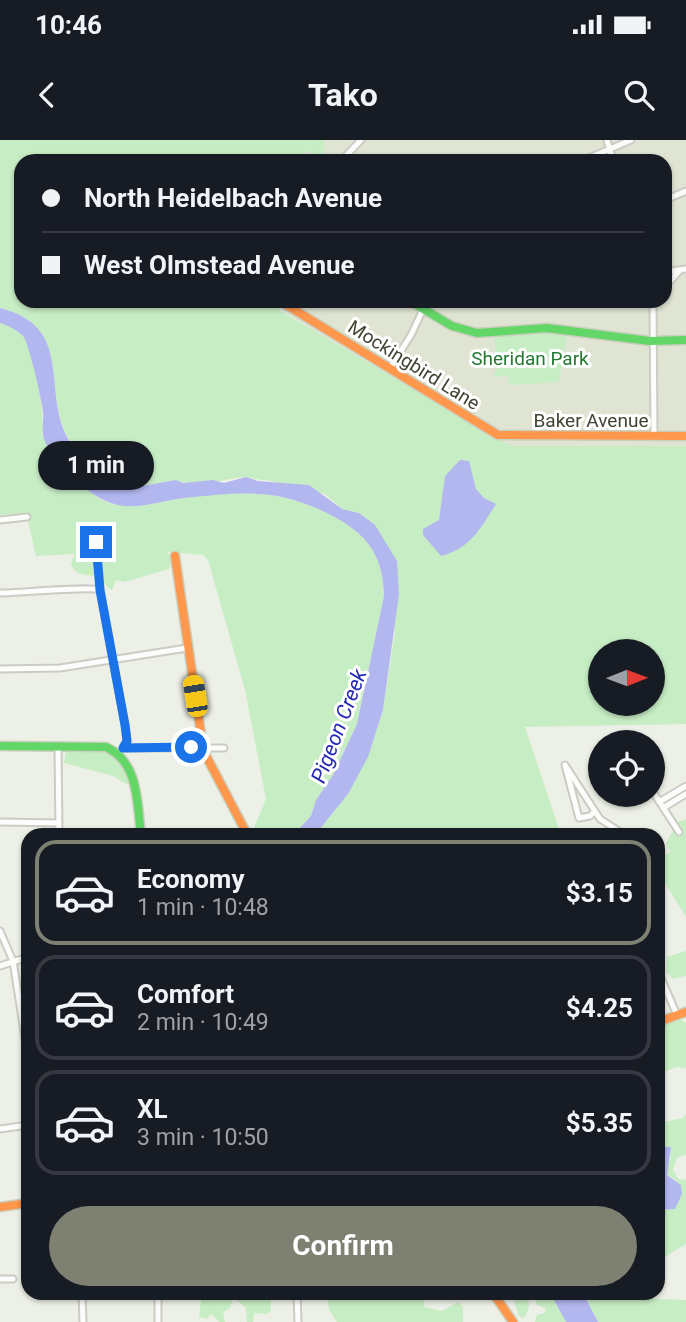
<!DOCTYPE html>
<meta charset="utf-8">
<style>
:root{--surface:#171b24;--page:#242831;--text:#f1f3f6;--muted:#9ea1a6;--line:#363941;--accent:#7e8072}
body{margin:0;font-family:Roboto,sans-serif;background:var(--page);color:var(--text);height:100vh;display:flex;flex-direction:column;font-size:26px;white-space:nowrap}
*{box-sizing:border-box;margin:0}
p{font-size:23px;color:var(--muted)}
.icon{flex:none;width:38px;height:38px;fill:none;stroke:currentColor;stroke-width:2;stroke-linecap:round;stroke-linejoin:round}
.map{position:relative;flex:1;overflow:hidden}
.drawer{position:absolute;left:21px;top:688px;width:644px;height:472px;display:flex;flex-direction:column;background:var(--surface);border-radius:21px;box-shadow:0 2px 5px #0004}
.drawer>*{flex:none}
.banner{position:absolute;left:14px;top:14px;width:658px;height:154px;border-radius:21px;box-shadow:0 2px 5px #0004;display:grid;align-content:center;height:154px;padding:0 28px;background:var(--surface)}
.needle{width:46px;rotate:89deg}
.tools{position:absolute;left:588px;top:499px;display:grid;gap:14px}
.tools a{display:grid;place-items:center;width:77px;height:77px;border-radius:50%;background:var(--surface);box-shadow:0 2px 5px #0004;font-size:35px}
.end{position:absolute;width:32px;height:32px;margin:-16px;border:9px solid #1a73e8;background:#fff;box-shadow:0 0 0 4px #fff}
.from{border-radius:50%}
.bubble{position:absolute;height:49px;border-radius:24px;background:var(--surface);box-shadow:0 2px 5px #0004;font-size:23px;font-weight:700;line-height:49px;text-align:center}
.car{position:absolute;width:21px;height:42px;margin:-21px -10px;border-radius:9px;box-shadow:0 0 5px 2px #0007;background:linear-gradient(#f5c518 24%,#345 0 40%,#f5c518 0 76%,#345 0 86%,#f5c518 0)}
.banner b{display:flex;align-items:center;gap:24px;height:66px;font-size:26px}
.banner b+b{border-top:2px solid var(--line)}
.banner i{width:18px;height:18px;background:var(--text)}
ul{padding:12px 0 0;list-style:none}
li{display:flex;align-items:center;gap:21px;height:105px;margin:0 14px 10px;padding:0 14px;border:4px solid var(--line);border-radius:21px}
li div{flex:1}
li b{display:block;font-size:26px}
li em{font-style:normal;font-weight:700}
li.on{border-color:var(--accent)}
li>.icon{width:63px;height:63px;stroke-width:1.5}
.primary-button{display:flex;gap:14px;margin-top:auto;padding:14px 28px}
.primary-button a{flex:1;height:80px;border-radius:42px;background:var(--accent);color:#fff;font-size:28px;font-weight:700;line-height:80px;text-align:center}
.status{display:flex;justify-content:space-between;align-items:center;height:49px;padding:0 35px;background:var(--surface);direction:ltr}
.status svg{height:19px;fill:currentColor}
header{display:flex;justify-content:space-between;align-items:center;height:91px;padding:0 28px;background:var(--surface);font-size:32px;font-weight:700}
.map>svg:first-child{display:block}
.residential{fill:#e0e4d3}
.green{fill:#c7edc4;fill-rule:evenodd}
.water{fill:#b3b7f0}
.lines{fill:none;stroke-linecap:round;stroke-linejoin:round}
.street-casing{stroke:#cbcdc4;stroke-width:9}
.fast-casing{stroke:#cbd0be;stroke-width:11}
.slow-casing{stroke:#cbd0be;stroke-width:11}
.street{stroke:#fcfdfb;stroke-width:5}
.fast{stroke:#63d668;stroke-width:8}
.slow{stroke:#ff974d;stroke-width:8}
.route{stroke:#1a73e8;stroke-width:9}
.labels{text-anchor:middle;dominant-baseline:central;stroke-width:6;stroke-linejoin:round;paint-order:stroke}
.park-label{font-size:19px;fill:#237932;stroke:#fff}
.street-label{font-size:19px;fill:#424433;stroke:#fff}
.water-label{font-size:21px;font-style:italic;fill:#262ab6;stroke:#fff}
</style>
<div class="status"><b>10:46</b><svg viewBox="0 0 49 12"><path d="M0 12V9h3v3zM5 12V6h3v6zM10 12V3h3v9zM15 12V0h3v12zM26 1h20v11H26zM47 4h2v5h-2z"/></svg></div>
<header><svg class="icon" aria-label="back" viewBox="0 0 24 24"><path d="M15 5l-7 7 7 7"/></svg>Tako<svg class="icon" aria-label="search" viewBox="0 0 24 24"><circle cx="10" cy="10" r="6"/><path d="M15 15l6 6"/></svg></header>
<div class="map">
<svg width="686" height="1182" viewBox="0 0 686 1182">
<rect width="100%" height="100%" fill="#edf0e6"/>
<path class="residential" d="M324 0H686V306H510L283 172 277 161H665V21H296L307 11 324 13Z"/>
<path class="green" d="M0 0H324V13L320 19 307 11 296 21H237L230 15 217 21H21V161H53L64 169 59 161H277L281 164 279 170 510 306H686V584L525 587 561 695H315L348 654 367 617 383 570 395 492 375 385 359 373 342 369 325 354 267 340C258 341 252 337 244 337 227 339 192 348 176 340L130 348 103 338C94 323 75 313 68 298 42 247 73 187 0 168ZM600 511H653V564H600Z
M0 183C9 186 18 189 24 197 34 211 46 278 42 295 62 318 85 358 114 364 138 370 161 361 183 358 241 350 285 349 338 379 371 397 383 418 384 456L357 584 333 635 316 660 311 676 293 695H251L266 659 245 550 208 420 203 415 168 412 171 421 169 429 124 442 116 440 112 450C106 447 104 441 99 438 88 432 75 439 71 423L75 414 36 416 26 373 0 375Z
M541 190 567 193 559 242 509 245 508 236 492 237 498 228 494 194Z
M66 611H107L120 616 126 628 128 645 113 636 64 623Z
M686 679V777L658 732V719L670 712 666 703 678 682Z
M686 811V836L673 839 666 832 667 817Z
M680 879 686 883V928L677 927 658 934V886Z
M686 974V1015L677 1017 673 1030 678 1039 686 1040V1104L658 1121V1070L675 1069 676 1040 667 1035V1025L671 1017 663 1007 658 1011V983L683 978Z
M202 1153H207L209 1159 214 1153H234L230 1168 223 1172 225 1182H219L211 1174 207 1179 199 1177Z
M238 1153H264L271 1161V1171L267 1174 254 1173 253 1182H247L246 1168 238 1161Z
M327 1153H432L430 1158 423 1161 425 1167 442 1171 458 1162 463 1167V1182H337L329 1170Z
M511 1153H528L529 1168 524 1178 519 1176Z
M534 1153H550L566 1182H535L537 1175 545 1173 546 1169 537 1165Z
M583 1153H650L654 1159 686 1160V1182H598Z"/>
<path class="water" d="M0 168C74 187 42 246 67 297 75 313 94 323 103 338L130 348 176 340 183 343 213 340 224 343 246 337 258 341 309 345 342 369 359 373 375 385 397 421 399 454 383 570 368 617 348 654 315 695H293L311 676 316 660 333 635 357 584 384 456C383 419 371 398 338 379 281 347 246 352 185 358 161 360 135 372 111 363 86 354 53 324 44 299 41 292 44 280 43 272 42 261 29 203 23 196 16 189 8 186 0 183Z
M460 320 469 321 476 349 484 358 496 364C480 389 471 408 441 416L423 395V389L439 380 445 336Z
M663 1007H671L667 1035 681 1045 682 1054 675 1069 658 1070V1011Z
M550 1153H583L598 1182H566Z"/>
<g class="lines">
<defs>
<path id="street" d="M607 0 613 21
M341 21 361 0
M582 21 631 0
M665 60 686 51
M665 132 686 129
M665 147 680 130
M653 161 654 296
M390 228 411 195 427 161
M0 380 27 377
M96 402 100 450 125 585 127 601 123 608
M0 453C17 453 91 446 100 450
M0 529 60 528 187 508
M58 606 59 695
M124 608H224
M565 625 600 679 625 695
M565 625 579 678 590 676 594 672
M653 652 679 692
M659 662 686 646
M663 668 686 654
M0 682 59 683
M0 791 13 821 28 917
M0 826 28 817
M658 831 677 875
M0 989 28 985
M0 1139H13
M82 1153 83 1182
M297 1153 298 1182
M158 1182V1153"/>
<path id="fast" d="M410 161 452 186 477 193 547 188 650 201 686 200
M0 606 106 607C139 622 137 663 141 695"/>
<path id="slow" d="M280 161 498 295 686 296
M175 416 201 594 198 607 204 612 247 694
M658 882 686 872
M0 1067 28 1063
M493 1153 513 1182"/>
</defs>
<use href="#street" class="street-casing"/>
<use href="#fast" class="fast-casing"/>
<use href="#slow" class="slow-casing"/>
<use href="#street" class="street"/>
<use href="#fast" class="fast"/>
<use href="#slow" class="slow"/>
</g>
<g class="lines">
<path class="route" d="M96 402 100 450 125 585 127 601 123 608 191 607"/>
</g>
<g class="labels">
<g class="park-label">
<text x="530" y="218">Sheridan Park</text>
</g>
<g class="street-label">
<text transform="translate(414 225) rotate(32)">Mockingbird Lane</text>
<text x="591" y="280">Baker Avenue</text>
</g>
<g class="water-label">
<text transform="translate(339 586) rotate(-69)">Pigeon Creek</text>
</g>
</g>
</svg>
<div class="tools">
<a><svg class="needle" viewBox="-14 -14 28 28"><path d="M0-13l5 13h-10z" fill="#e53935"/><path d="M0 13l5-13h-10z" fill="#9ea1a6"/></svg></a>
<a><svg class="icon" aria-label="locate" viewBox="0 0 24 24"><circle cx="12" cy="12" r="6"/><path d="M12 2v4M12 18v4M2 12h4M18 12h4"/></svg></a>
</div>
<i class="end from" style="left:191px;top:607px"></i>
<i class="end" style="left:96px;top:402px"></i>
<div class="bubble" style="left:38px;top:301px;width:116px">1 min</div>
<i class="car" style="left:195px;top:556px;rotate:351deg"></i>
<div class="banner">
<b><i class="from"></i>North Heidelbach Avenue</b>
<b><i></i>West Olmstead Avenue</b>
</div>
<section class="drawer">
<ul>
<li class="on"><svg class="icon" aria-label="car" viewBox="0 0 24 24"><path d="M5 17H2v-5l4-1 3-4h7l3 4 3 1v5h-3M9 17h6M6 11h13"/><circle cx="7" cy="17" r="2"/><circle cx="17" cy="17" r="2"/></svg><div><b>Economy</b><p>1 min · 10:48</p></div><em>$3.15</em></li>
<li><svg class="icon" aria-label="car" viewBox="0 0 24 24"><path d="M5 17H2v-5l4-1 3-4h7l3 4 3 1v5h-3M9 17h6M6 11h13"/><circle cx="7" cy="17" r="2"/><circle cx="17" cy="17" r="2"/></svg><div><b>Comfort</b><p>2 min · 10:49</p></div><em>$4.25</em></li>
<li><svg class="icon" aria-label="car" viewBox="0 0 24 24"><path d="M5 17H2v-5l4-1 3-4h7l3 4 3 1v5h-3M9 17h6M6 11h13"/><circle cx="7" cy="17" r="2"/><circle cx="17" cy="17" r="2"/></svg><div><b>XL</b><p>3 min · 10:50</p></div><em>$5.35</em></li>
</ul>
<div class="primary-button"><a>Confirm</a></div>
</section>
</div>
